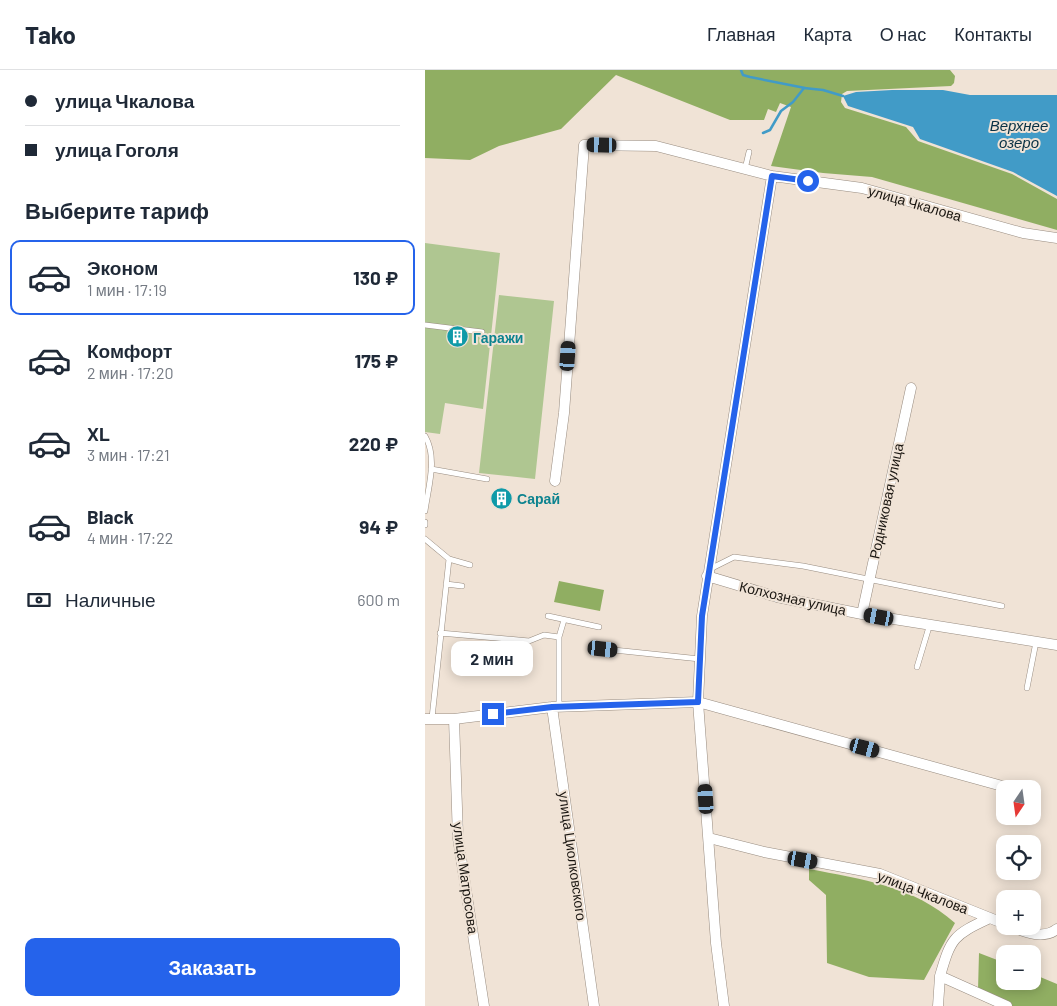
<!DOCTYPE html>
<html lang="ru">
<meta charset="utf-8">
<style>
:root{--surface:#fff;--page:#f6f6f7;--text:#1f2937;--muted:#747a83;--line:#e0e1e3;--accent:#2563eb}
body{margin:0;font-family:Barlow,sans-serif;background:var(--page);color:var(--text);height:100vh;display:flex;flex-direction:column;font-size:19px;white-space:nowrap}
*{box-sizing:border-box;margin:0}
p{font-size:16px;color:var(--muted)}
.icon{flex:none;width:28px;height:28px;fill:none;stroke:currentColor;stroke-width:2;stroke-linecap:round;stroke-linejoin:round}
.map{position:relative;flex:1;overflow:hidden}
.panel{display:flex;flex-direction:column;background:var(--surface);width:425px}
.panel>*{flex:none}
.top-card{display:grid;align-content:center;height:110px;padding:0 25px;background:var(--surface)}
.needle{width:32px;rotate:193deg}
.controls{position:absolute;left:571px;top:710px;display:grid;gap:10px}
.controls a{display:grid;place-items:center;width:45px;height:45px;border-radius:10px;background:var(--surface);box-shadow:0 2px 12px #0003;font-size:25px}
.end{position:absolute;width:22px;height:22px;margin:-11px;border:6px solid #2563eb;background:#fff;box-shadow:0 0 0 2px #fff}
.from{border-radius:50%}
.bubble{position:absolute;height:35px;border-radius:10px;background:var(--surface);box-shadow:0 2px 12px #0003;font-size:16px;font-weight:700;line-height:35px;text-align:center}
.car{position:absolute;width:15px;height:30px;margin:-15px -8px;border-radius:6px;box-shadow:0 0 4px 1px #0007;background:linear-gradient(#222 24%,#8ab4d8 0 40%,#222 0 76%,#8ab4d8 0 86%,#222 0)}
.top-card b{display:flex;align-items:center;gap:18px;height:48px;font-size:19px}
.top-card b+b{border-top:1px solid var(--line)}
.top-card i{width:12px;height:12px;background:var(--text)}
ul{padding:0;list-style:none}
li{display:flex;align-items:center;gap:15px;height:75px;margin:0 10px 8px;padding:0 15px;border:2px solid transparent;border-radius:10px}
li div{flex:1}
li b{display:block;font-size:19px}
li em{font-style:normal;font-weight:700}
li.selected{border-color:var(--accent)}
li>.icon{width:45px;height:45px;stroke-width:1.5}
h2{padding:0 25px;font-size:22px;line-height:60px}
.pay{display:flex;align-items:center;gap:12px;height:55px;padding:0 25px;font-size:19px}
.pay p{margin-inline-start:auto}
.primary-button{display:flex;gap:10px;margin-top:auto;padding:10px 25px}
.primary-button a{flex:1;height:58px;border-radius:10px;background:var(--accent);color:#fff;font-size:20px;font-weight:700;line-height:58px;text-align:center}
header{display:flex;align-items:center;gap:30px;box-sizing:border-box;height:70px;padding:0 25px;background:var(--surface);border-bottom:1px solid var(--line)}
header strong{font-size:24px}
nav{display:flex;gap:28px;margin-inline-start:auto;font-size:18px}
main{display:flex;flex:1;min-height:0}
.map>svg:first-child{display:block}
.green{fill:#afc691}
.forest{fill:#90ae62}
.water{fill:#419bc7}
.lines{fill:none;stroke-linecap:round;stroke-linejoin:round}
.stream{stroke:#419bc7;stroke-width:2.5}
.lane-casing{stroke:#988c80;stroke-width:6}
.street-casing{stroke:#988c80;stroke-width:11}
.lane{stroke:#fff;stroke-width:5}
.street{stroke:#fff;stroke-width:10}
.route{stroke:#2563eb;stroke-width:6}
.labels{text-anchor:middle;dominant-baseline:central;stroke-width:4;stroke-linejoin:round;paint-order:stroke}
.street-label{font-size:14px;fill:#1a1611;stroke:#f0e3d6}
.culture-label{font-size:14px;font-weight:bold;fill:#0d838f;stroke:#f0e3d6;text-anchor:start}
.water-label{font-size:15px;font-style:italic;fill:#083144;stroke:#f0e3d6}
</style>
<header>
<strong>Tako</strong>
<nav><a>Главная</a><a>Карта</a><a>О нас</a><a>Контакты</a></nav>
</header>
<main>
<section class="panel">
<div class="top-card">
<b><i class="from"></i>улица Чкалова</b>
<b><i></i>улица Гоголя</b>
</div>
<h2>Выберите тариф</h2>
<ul>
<li class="selected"><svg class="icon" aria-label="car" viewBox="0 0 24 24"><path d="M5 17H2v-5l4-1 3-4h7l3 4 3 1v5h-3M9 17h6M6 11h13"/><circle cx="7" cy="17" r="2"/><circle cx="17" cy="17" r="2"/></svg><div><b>Эконом</b><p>1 мин · 17:19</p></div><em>130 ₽</em></li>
<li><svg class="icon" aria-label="car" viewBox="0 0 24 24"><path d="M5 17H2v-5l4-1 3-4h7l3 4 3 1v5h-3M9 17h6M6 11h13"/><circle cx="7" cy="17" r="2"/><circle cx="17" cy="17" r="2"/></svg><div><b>Комфорт</b><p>2 мин · 17:20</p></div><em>175 ₽</em></li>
<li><svg class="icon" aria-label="car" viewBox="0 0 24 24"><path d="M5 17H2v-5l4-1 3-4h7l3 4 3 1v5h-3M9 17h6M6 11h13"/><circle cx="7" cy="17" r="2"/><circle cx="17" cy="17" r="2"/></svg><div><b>XL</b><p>3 мин · 17:21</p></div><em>220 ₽</em></li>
<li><svg class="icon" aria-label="car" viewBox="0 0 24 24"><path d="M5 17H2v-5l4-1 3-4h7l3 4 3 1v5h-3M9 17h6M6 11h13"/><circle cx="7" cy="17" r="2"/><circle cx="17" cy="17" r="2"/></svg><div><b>Black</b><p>4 мин · 17:22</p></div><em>94 ₽</em></li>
</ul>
<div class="pay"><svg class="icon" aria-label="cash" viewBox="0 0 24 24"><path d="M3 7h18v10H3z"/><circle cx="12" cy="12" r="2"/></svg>Наличные<p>600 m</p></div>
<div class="primary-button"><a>Заказать</a></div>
</section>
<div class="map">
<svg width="632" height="936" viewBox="0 0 632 936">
<rect width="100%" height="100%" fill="#f0e3d6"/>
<path class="green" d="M0 173 75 183 58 339 20 333 15 364 0 362Z
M74 225 129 231 110 409 54 403Z"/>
<path class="forest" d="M0 0H525L530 6 529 13 526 16 422 21 417 24 416 32 420 38 481 57 493 71 587 104 632 129V160L447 107 398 103 346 96 366 37 355 33 351 42 343 39 339 50H305L191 5 136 59 74 76 45 90 0 88Z
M134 511 179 520 175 541 129 532Z
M384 799C436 809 489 816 530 853L499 910 444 907 402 893 401 825 384 810Z
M554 883 580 893V911H608V904L632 914V936H579L553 920Z"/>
<path class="water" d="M467 20H518L545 25H632V126L588 102 495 69 488 57 423 36 418 26 431 22Z"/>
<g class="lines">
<path class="stream" d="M316 0 318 5 325 7 380 18
M338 63 345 60 356 41 368 32 379 18 398 20 418 26"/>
<defs>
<path id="lane" d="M320 99 324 82
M0 255 57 262
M0 366C13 388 3 418 0 441
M6 399 62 409
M0 455V452
M0 469 24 489 7 648
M24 489 45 495
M285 499 309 487 378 496 577 536
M21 514 37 516
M123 546 174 557
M15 563 104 571 119 565 134 567V636
M134 567 139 550
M179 579 275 589
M492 597 504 557
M602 618 611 572"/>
<path id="street" d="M130 411 139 343 159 75 231 76 347 106 437 118 598 163 632 168
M282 506 352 527 437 544 632 575
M437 544 486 318
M127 637 169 936
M0 649H29L127 637 273 632 588 719
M29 649 33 768 59 936
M284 768 339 782 455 804 580 854
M585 856C600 862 618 870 632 859
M515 906C526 868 528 865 565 848
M299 936 291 873 273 632 277 546 347 106
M513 936 515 906 582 936"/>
</defs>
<use href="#lane" class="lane-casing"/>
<use href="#street" class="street-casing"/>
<use href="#lane" class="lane"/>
<use href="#street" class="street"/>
</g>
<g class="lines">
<path class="route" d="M68 644 127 637 273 632 277 546 347 106 383 111"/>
</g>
<defs>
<symbol id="building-disc" viewBox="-11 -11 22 22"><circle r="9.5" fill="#0f9aa8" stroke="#f0e3d6"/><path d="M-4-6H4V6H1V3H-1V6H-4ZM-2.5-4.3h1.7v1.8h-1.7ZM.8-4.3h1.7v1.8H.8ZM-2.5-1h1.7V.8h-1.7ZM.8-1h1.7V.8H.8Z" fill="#fff"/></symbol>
</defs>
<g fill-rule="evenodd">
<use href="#building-disc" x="20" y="254" width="25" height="25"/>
<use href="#building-disc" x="64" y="416" width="25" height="25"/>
</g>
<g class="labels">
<g class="street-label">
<text transform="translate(490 133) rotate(16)">улица Чкалова</text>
<text transform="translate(461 431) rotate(-78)">Родниковая улица</text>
<text transform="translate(368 528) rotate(13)">Колхозная улица</text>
<text transform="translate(148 786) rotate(82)">улица Циолковского</text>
<text transform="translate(41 808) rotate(82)">улица Матросова</text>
<text transform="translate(498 822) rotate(21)">улица Чкалова</text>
</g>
<g class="culture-label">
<text x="48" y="267">Гаражи</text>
<text x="92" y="428">Сарай</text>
</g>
<g class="water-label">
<text x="594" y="55">Верхнее<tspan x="594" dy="17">озеро</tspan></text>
</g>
</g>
</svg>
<div class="controls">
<a><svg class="needle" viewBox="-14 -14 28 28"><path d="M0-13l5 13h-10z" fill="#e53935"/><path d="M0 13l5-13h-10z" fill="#747a83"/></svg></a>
<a><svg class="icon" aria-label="locate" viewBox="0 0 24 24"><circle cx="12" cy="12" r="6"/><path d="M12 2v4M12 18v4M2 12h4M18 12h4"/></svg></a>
<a>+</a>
<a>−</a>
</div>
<i class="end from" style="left:383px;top:111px"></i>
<i class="end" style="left:68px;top:644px"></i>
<div class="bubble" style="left:26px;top:571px;width:82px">2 мин</div>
<i class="car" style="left:177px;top:75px;rotate:271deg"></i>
<i class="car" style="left:143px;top:286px;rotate:4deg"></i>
<i class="car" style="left:454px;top:547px;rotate:280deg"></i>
<i class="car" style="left:178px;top:579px;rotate:96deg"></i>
<i class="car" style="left:440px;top:678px;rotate:105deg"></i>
<i class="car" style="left:281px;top:729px;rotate:356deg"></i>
<i class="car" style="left:378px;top:790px;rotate:100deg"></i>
</div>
</main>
